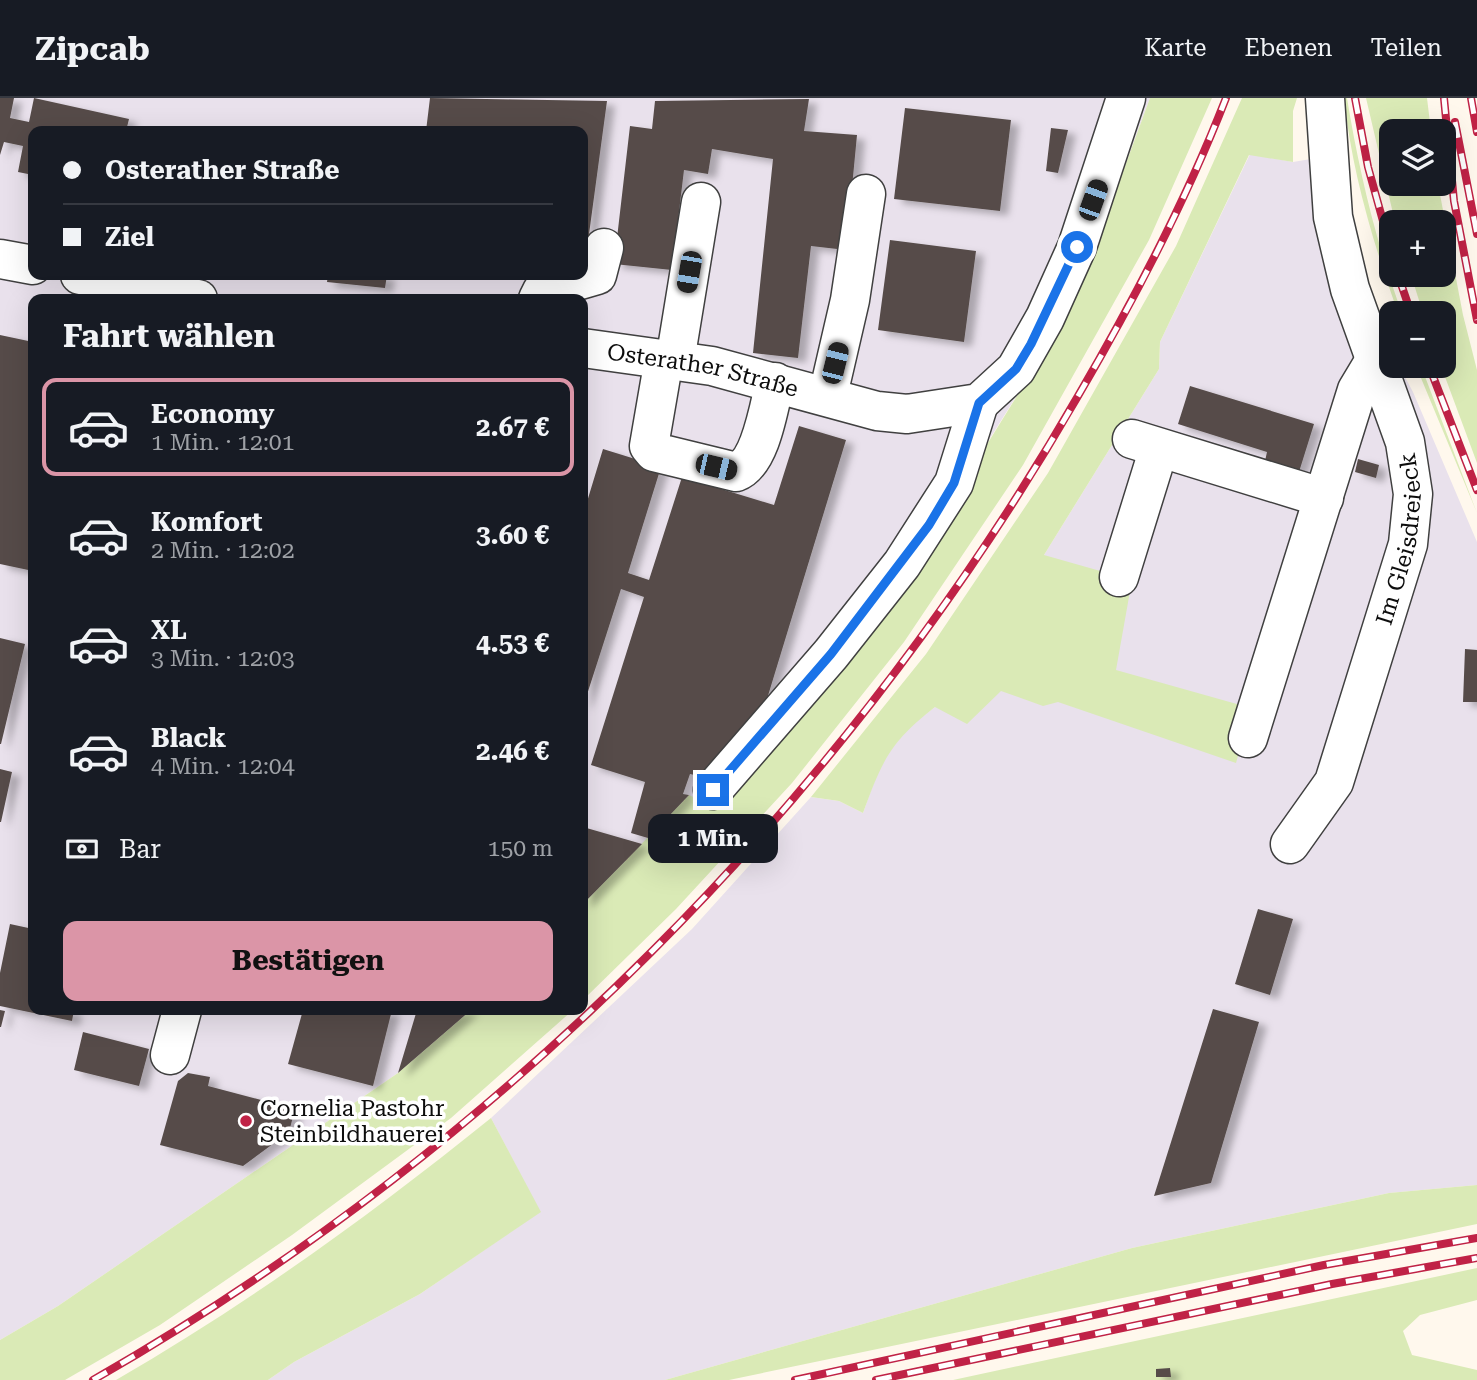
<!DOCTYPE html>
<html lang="de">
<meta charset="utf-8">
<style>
:root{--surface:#171b24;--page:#20242c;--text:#f1f3f6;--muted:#9ea1a6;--line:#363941;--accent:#db95a7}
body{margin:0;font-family:"Roboto Serif",serif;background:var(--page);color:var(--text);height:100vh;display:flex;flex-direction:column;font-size:26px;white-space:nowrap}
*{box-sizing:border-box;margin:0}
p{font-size:23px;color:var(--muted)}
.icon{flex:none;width:38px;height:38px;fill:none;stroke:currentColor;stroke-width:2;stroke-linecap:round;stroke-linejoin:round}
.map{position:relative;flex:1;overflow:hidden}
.sheet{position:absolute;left:28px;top:196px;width:560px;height:721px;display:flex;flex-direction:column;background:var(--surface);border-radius:14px;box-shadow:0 7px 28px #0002}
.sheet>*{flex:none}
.banner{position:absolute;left:28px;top:28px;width:560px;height:154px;border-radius:14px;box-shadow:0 7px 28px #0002;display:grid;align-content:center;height:154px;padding:0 35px;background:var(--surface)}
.tools{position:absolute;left:1379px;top:21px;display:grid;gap:14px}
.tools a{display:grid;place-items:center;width:77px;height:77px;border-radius:14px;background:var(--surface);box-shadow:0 7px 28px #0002;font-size:35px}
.end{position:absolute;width:32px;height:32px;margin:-16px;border:9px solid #1a73e8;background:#fff;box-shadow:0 0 0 4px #fff}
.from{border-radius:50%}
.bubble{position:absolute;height:49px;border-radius:14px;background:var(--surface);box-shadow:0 7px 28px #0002;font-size:23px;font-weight:700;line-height:49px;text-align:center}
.car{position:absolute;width:21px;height:42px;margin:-21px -10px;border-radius:9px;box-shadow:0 0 5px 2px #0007;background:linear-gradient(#222 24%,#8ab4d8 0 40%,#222 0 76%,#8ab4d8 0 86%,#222 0)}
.banner b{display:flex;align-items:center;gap:24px;height:66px;font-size:26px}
.banner b+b{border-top:2px solid var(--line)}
.banner i{width:18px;height:18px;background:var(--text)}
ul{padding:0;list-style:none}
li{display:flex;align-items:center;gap:21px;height:98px;margin:0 14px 10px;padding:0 21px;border:4px solid transparent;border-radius:14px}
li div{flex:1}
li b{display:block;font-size:26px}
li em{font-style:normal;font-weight:700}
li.on{border-color:var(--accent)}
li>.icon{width:63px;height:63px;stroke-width:1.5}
h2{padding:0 35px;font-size:32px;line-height:84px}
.pay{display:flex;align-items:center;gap:18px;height:77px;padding:0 35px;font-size:26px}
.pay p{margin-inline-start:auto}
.primary-button{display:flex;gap:14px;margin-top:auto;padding:14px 35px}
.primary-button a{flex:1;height:80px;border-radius:14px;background:var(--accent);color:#111;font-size:28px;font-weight:700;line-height:80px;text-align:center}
header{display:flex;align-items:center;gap:42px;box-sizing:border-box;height:98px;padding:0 35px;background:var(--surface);border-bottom:2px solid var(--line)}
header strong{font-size:33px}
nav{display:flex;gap:38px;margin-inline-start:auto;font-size:24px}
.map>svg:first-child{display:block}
.industrial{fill:#e9e1ec;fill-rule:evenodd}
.green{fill:#daeab6}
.building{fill:#564c49;filter:url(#shadow)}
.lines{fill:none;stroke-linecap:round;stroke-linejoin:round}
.minor-casing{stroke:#404040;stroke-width:41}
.minor{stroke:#fff;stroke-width:38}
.rail-casing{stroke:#c02246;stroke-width:8}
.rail{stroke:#fff;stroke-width:5;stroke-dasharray:16;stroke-linecap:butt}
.route{stroke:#1a73e8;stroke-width:9}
.poi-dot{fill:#c02246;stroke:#fff;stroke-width:2.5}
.labels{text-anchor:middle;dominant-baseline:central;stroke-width:7;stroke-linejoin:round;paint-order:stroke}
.street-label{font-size:23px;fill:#0d0d0d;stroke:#fff}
.poi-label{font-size:23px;fill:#0d0d0d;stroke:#fff;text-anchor:start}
</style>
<header>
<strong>Zipcab</strong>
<nav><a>Karte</a><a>Ebenen</a><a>Teilen</a></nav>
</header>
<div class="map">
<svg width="1477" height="1282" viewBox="0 0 1477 1282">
<defs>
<filter id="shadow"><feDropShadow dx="8" dy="4.5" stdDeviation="3.5" flood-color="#0004"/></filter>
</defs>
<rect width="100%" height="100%" fill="#fff8ed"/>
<path class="industrial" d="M0 0H1150L1092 158 1049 246 959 390 710 707 642 746 583 806V201H33V912H471L398 975 58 1208 0 1242ZM33 33H583V177H33Z
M1250 56 1293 64 1340 56 1356 162 1391 268H1399L1413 294 1477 444V1087L1389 1095 1132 1150 665 1282H268L294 1264 420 1196 540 1114 491 1020 692 831 811 699 839 703 863 715 881 664 909 629 935 609 1044 457 1159 271 1160 244Z"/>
<path class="green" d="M1150 0H1212L1149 142 1023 367 904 544 792 685 676 811 583 902V806L689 697 710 707 908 474 1049 246 1092 158Z
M1242 0H1297L1293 13V64L1249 57 1160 244 1159 271 1044 457 1132 482 1116 572 1251 610 1236 665 1058 604 1043 608 1001 593 967 626 935 609C890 644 882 663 863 715L839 703 811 699 926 556 1048 375 1176 148Z
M1344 0H1347C1359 73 1376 145 1402 215H1398C1373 144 1352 75 1344 0Z
M1366 0H1427L1431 33H1391V86H1438L1463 217 1477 272V365L1441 268H1444V215H1423L1411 177H1444V124H1395Z
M1416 268H1421L1477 415Z
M471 912H573L451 1020 292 1137 160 1227 65 1282H0V1242L58 1208 398 975Z
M491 1020 541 1114 420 1196 294 1264 268 1282H116C249 1205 372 1116 491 1020Z
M1477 1087V1126L729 1282H665L1132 1150 1389 1095Z
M1477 1170V1202L1420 1217 1403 1233 1412 1257 1477 1272V1282H953Z"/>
<path class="building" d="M0 0H14L10 20 29 24 34 0 129 21 126 33H33V77L18 74 23 48 4 44 0 57Z
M430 0 607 3 587 151 583 150V33H426Z
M809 1 804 33 857 37 846 152 811 148 798 260 753 255 773 61 712 51 708 76 684 72 672 172 614 166 630 28 652 31 655 3Z
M905 10 1011 22 1000 113 894 101Z
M1051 30 1068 32 1058 75 1046 73Z
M890 142 976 153 964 244 878 232Z
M328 177H387L385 190 327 184Z
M0 237 33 244V473L0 466Z
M1190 288 1314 326 1299 374 1265 363 1267 354 1178 326Z
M799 328 846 342 767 601 699 678 690 676 683 696 689 697 648 740 631 735 645 684 591 667 644 499 621 491 583 609V417L603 351 661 369 628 475 649 482 682 379 774 407Z
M1358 361 1379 367 1376 380 1355 374Z
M0 540 25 546 1 646H0Z
M1465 551 1477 552V604H1463Z
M0 671 12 674 1 724H0Z
M583 729 642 746 583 806Z
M1258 811 1293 821 1270 897 1235 886Z
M10 826 33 831V912H74L72 923 0 908V875Z
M1213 911 1259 924 1211 1085 1154 1098Z
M0 912 5 913 1 929H0Z
M303 912H392L373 988 288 966Z
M417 912H471L398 975Z
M83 934 149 951 139 988 74 972Z
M188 975 210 979 208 988 295 1011 289 1034 243 1068 160 1047 178 983Z
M1170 1270 1171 1279H1156V1271Z"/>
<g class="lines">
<defs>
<g id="minor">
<path d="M0 161 33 167"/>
<path d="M80 177 198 201"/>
<path d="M538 201 542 193 597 177 604 150"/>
<path id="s1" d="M583 250 712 268 877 313 907 316 979 305 1016 271 1045 220 1077 149 1126 0"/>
<path d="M664 261 649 348 654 354 736 374C761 365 769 308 775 284"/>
<path d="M675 263 701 104"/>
<path d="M828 297 850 202 866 96"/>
<path d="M1132 341 1324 400"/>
<path d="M1119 479 1159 350"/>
<path d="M1248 640 1357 292 1375 262"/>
<path d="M713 692 831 556 902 466 954 385 979 305"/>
<path id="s2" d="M1290 746 1334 684 1408 446 1413 396 1405 344 1350 191 1333 119 1325 0"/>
<path d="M170 957 182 912"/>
</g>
</defs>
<use href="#minor" class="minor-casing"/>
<use href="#minor" class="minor"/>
<defs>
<path id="rail" d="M1355 0 1368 69 1391 152
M1444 0 1454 103 1477 222
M1471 0 1477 34
M1455 24 1477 136
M1398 177 1411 215
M1429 268 1477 392
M93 1282C500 1049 844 704 1078 298 1134 202 1186 103 1226 0
M795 1282 1324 1167 1477 1140
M876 1282 1332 1186 1477 1160"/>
</defs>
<use href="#rail" class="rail-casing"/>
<use href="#rail" class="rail"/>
</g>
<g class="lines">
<path class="route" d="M713 692 831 556 929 427 954 385 979 305 1016 271 1031 246 1077 149"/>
</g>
<circle class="poi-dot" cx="246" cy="1023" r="7"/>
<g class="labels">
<g class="street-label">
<text stroke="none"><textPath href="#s1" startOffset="122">Osterather Straße</textPath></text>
<text stroke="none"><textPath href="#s2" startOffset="329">Im Gleisdreieck</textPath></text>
</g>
<g class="poi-label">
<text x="260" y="1010">Cornelia Pastohr<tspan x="260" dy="26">Steinbildhauerei</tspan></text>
</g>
</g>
</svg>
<div class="tools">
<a><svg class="icon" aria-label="layers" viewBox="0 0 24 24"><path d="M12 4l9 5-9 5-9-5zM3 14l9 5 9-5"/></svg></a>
<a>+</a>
<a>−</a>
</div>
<i class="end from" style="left:1077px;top:149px"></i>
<i class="end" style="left:713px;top:692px"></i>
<div class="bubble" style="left:648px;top:716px;width:130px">1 Min.</div>
<i class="car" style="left:1093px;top:102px;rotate:20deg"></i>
<i class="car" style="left:689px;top:174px;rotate:190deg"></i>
<i class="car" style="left:835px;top:265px;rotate:14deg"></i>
<i class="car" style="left:716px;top:369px;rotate:103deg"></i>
<div class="banner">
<b><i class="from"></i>Osterather Straße</b>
<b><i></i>Ziel</b>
</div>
<section class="sheet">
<h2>Fahrt wählen</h2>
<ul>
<li class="on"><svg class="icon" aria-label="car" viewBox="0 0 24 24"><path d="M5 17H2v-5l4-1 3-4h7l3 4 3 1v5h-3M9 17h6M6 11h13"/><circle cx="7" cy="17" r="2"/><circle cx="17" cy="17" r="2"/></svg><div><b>Economy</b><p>1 Min. · 12:01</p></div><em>2.67 €</em></li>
<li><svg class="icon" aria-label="car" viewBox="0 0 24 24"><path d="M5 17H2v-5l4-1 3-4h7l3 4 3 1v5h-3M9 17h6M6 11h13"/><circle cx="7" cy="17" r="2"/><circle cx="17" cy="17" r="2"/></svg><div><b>Komfort</b><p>2 Min. · 12:02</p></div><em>3.60 €</em></li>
<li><svg class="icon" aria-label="car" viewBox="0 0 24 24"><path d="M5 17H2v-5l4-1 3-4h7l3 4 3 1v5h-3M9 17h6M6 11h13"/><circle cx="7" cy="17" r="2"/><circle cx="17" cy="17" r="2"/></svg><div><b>XL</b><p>3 Min. · 12:03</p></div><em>4.53 €</em></li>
<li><svg class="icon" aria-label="car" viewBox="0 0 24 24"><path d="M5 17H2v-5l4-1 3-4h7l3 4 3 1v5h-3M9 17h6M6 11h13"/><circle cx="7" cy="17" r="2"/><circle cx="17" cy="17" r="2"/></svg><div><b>Black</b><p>4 Min. · 12:04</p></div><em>2.46 €</em></li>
</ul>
<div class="pay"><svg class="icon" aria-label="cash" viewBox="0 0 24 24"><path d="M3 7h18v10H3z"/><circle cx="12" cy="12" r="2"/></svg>Bar<p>150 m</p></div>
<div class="primary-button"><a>Bestätigen</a></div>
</section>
</div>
